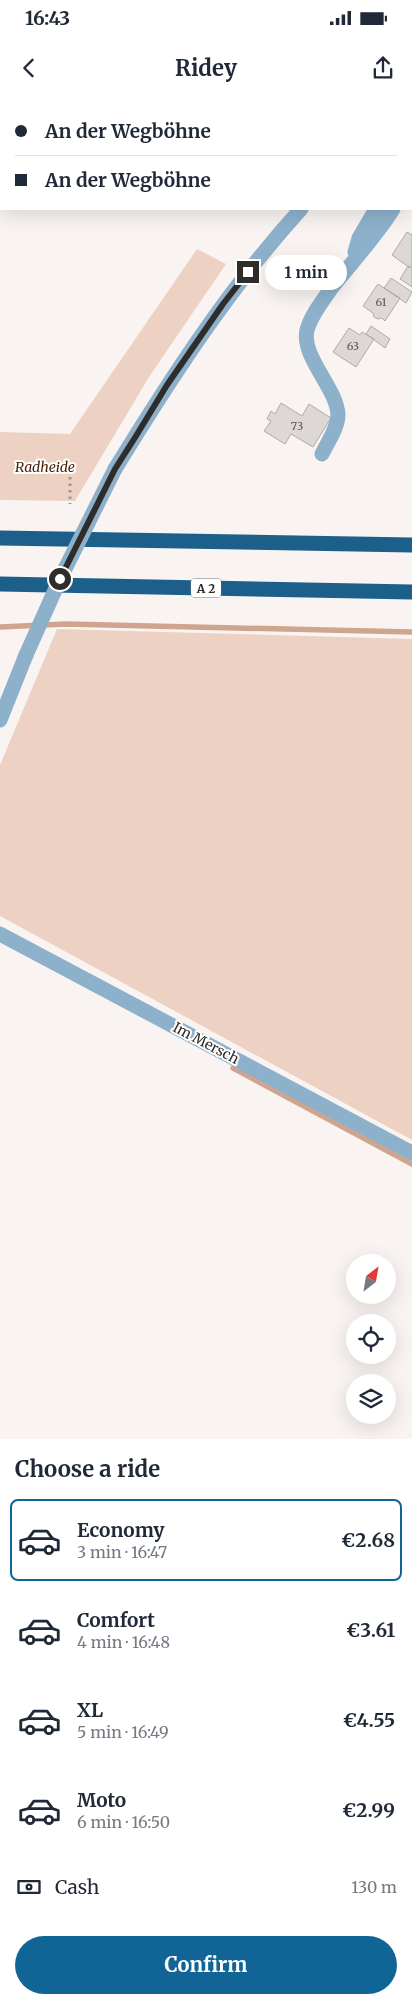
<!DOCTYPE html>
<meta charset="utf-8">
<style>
:root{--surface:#fff;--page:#f2f2f3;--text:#1f2937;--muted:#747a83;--line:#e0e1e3;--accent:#116596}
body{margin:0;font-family:Merriweather,serif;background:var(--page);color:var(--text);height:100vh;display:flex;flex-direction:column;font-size:19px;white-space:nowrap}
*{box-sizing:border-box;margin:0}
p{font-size:16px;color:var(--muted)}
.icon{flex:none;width:28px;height:28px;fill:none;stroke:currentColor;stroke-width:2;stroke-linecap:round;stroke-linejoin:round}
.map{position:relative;height:1339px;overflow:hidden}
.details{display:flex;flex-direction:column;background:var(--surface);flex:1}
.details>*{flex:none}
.hud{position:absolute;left:0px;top:0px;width:412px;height:110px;box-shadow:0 5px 20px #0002;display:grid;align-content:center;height:110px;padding:0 15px;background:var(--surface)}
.needle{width:32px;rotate:31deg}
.controls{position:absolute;left:346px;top:1154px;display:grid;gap:10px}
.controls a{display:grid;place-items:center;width:50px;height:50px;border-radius:50%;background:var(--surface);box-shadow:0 5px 20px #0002;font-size:25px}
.end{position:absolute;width:22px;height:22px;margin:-11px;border:6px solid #2f2d2c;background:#fff;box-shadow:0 0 0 2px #fff}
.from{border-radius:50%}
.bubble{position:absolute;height:35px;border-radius:18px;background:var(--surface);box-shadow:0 5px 20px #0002;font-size:16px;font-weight:700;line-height:35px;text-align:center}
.hud b{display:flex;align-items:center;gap:18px;height:48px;font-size:19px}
.hud b+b{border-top:1px solid var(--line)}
.hud i{width:12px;height:12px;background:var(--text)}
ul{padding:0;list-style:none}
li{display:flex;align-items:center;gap:15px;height:82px;margin:0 10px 8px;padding:0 5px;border:2px solid transparent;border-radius:8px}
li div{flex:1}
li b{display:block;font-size:19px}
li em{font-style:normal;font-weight:700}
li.current{border-color:var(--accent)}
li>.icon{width:45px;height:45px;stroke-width:1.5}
h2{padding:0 15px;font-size:22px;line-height:60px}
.pay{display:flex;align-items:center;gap:12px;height:55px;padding:0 15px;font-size:19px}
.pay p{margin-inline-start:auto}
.cta{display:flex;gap:10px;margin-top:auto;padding:10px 15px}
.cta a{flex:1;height:58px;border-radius:30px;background:var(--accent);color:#fff;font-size:20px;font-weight:700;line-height:58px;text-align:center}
.status{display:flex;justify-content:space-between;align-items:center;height:35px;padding:0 25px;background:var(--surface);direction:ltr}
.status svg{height:14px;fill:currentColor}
header{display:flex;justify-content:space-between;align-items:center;height:65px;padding:0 15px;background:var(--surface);font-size:22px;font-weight:700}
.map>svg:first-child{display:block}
.green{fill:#edd1c3}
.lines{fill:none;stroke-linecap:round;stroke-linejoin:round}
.stream{stroke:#d0a58f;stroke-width:5.5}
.building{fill:#ddd8d6;stroke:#afaaa8}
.path{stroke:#9b9896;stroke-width:3;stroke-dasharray:2.5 4;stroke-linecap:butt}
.minor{stroke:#8eb1cb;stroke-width:15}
.highway{stroke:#1c5f8a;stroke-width:15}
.minor-bridge{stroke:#8eb1cb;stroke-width:15}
.route{stroke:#2f2d2c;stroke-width:6}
.labels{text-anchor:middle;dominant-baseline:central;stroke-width:4;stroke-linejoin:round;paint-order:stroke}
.number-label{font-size:11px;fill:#5a5856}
.shield{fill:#fff;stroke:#6d6c6b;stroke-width:1}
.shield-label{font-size:12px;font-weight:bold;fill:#2f2d2c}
.park-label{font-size:14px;font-style:italic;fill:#471e06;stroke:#fff}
.street-label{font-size:14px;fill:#2f2d2c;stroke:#fff}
</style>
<div class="status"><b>16:43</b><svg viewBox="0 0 49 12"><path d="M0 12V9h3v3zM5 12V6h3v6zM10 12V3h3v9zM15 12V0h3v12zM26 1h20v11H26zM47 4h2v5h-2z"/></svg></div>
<header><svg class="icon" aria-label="back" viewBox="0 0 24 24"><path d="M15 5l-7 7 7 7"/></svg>Ridey<svg class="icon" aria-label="share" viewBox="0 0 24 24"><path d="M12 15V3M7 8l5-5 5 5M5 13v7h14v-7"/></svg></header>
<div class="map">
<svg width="412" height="1339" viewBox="0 0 412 1339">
<rect width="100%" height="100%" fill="#f9f4f2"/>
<path class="green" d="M197 149 226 164 149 277 75 401 0 400V332L70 334Z
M57 529 412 539V1040L0 816V665Z"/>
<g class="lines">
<path class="stream" d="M0 527 66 524 412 532
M233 968 412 1064"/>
</g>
<path class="building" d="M407 132 412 135V165L410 168 392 155Z
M408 166 412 168V187L400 179Z
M391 178 412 192 406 203 384 188Z
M378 184 400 198 385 221 382 218 378 219 374 217 373 213 363 206Z
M371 226 390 239 385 248 366 234Z
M349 228 360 235 362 232 374 239 356 267 333 252Z
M281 303 302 316 309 304 331 318 313 347 291 334 285 344 264 331 271 321 267 319 271 311 275 314Z"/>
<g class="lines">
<path class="path" d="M70 377V404"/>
<path class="minor" d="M68 1 77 0
M405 1 407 0
M0 10H1
M411 19 412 23
M411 42 412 40
M411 80 412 79
M355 152 359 138 376 109
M322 354C327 343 338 328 338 315 337 288 301 257 307 230 311 215 322 202 330 190 351 163 375 138 393 109
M115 369C171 278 229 188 301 109
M0 620 26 555
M0 834 412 1053"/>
<path class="highway" d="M0 438 412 445
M0 484 412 492"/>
<path class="minor-bridge" d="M26 555 60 479 115 369"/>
</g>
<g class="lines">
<path class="route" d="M60 479 115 369 136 336 167 285 223 204 248 172"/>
</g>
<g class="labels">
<g class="number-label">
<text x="381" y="202">61</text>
<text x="353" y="246">63</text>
<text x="297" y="326">73</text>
</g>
<rect class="shield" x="191" y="478.5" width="30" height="19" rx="4"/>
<g class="shield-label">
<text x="206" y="488">A 2</text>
</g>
<g class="park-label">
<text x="45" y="367">Radheide</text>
</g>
<g class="street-label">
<text transform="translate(206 943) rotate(28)">Im Mersch</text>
</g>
</g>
</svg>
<div class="controls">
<a><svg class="needle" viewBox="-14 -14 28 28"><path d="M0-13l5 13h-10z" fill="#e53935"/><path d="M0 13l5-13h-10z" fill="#747a83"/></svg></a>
<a><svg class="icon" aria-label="locate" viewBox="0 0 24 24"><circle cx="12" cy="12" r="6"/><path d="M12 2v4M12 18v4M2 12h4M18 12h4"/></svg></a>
<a><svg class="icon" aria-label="layers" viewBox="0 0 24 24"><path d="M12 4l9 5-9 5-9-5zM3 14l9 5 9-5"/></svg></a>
</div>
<i class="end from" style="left:60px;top:479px"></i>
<i class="end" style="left:248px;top:172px"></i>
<div class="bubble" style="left:265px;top:155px;width:82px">1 min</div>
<div class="hud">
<b><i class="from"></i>An der Wegböhne</b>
<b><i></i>An der Wegböhne</b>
</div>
</div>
<section class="details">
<h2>Choose a ride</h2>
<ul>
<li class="current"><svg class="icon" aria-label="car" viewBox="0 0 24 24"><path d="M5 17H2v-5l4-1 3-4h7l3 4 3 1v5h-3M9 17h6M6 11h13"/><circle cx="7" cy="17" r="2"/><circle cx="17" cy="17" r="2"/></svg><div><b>Economy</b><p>3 min · 16:47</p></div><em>€2.68</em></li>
<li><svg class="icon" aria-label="car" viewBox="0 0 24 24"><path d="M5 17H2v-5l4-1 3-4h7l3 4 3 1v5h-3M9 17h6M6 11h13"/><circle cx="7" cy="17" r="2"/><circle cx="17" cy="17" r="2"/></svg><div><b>Comfort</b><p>4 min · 16:48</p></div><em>€3.61</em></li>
<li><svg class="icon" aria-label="car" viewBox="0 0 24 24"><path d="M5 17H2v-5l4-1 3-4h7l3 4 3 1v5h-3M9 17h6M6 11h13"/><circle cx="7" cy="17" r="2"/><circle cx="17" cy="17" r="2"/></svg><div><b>XL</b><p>5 min · 16:49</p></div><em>€4.55</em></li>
<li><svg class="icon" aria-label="car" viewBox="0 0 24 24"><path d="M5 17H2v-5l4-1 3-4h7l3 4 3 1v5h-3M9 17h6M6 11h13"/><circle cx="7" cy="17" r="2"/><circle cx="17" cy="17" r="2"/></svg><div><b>Moto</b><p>6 min · 16:50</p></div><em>€2.99</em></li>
</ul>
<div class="pay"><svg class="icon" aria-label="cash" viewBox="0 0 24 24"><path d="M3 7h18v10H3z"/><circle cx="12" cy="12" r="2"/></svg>Cash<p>130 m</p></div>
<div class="cta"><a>Confirm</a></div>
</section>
